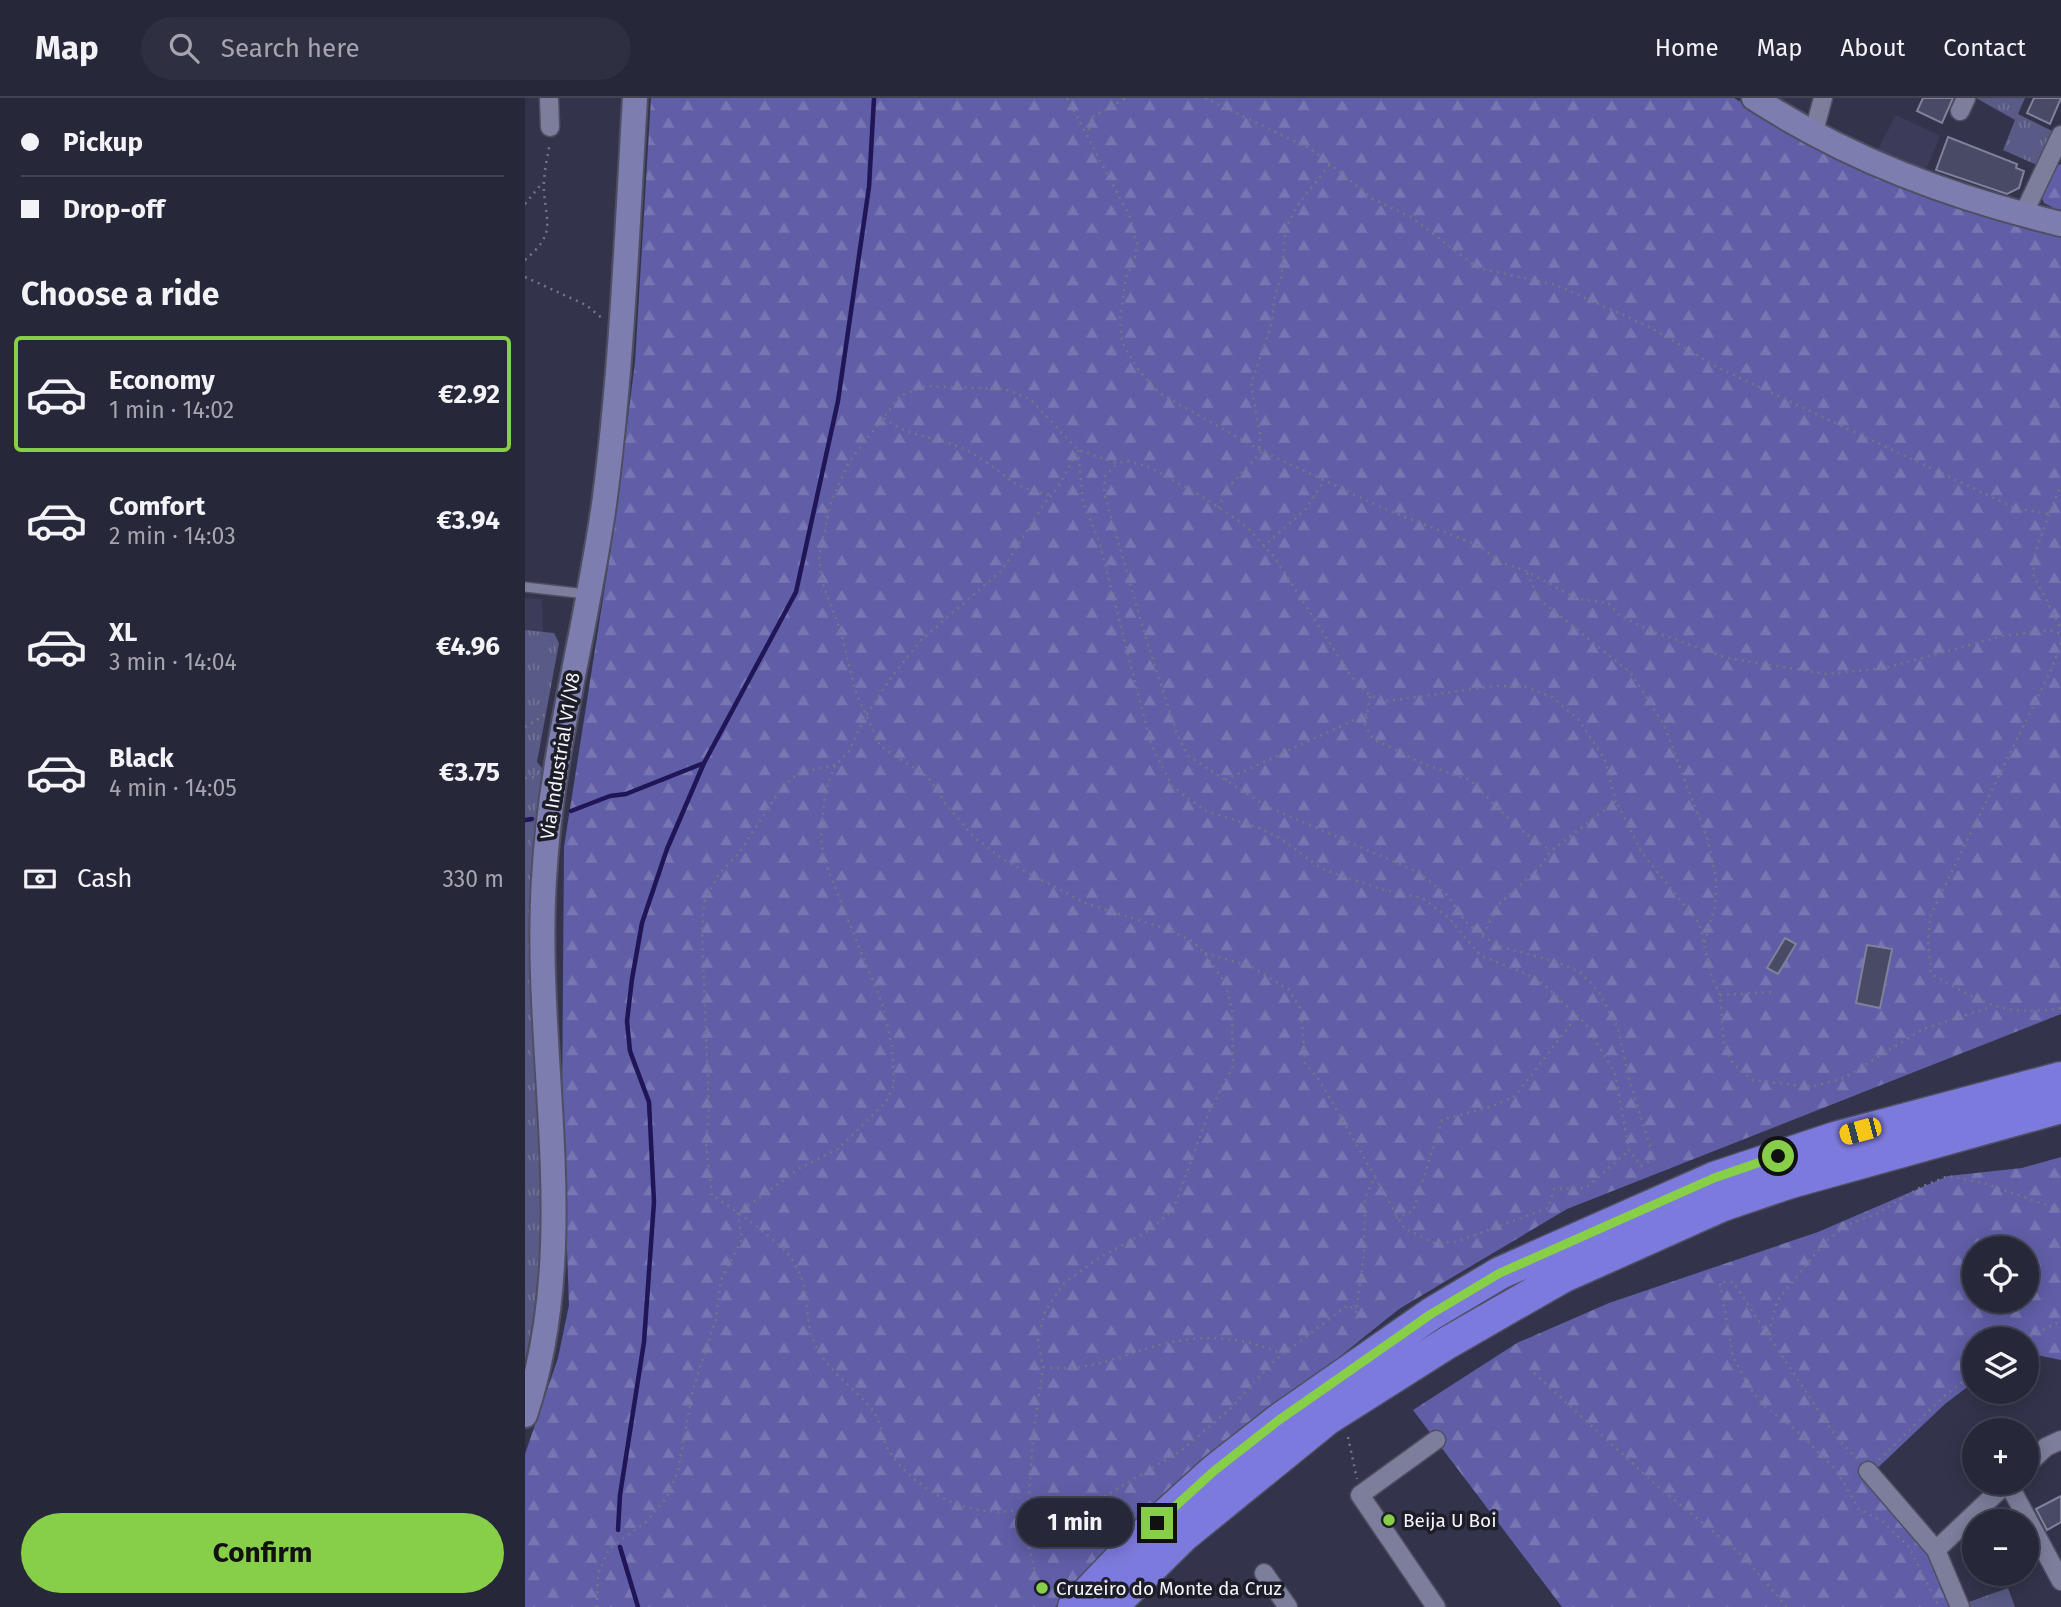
<!DOCTYPE html>
<meta charset="utf-8">
<style>
:root{--surface:#262739;--page:#2e2f41;--text:#f1f3f6;--muted:#a4a5ae;--line:#424453;--accent:#88cf49}
body{margin:0;font-family:"Fira Sans",sans-serif;background:var(--page);color:var(--text);height:100vh;display:flex;flex-direction:column;font-size:26px;white-space:nowrap}
*{box-sizing:border-box;margin:0}
p{font-size:23px;color:var(--muted)}
.icon{flex:none;width:38px;height:38px;fill:none;stroke:currentColor;stroke-width:2;stroke-linecap:round;stroke-linejoin:round}
.map{position:relative;flex:1;overflow:hidden}
.drawer{display:flex;flex-direction:column;background:var(--surface);width:525px}
.drawer>*{flex:none}
.guide{display:grid;align-content:center;height:154px;padding:0 21px;background:var(--surface)}
.tools{position:absolute;left:1437px;top:1138px;display:grid;gap:14px}
.tools a{display:grid;place-items:center;width:77px;height:77px;border-radius:50%;background:var(--surface);box-shadow:0 4px 18px #0003,0 0 0 2px var(--line);font-size:35px}
.end{position:absolute;width:32px;height:32px;margin:-16px;border:9px solid #88cf49;background:#111;box-shadow:0 0 0 4px #111}
.from{border-radius:50%}
.bubble{position:absolute;height:49px;border-radius:24px;background:var(--surface);box-shadow:0 4px 18px #0003,0 0 0 2px var(--line);font-size:23px;font-weight:700;line-height:49px;text-align:center}
.car{position:absolute;width:21px;height:42px;margin:-21px -10px;border-radius:9px;box-shadow:0 0 5px 2px #0007;background:linear-gradient(#f5c518 24%,#345 0 40%,#f5c518 0 76%,#345 0 86%,#f5c518 0)}
.guide b{display:flex;align-items:center;gap:24px;height:66px;font-size:26px}
.guide b+b{border-top:2px solid var(--line)}
.guide i{width:18px;height:18px;background:var(--text)}
ul{padding:0;list-style:none}
li{display:flex;align-items:center;gap:21px;height:116px;margin:0 14px 10px;padding:0 7px;border:4px solid transparent;border-radius:7px}
li div{flex:1}
li b{display:block;font-size:26px}
li em{font-style:normal;font-weight:700}
li.on{border-color:var(--accent)}
li>.icon{width:63px;height:63px;stroke-width:1.5}
h2{padding:0 21px;font-size:32px;line-height:84px}
.pay{display:flex;align-items:center;gap:18px;height:77px;padding:0 21px;font-size:26px}
.pay p{margin-inline-start:auto}
.action{display:flex;gap:14px;margin-top:auto;padding:14px 21px}
.action a{flex:1;height:80px;border-radius:42px;background:var(--accent);color:#111;font-size:28px;font-weight:700;line-height:80px;text-align:center}
header{display:flex;align-items:center;gap:42px;box-sizing:border-box;height:98px;padding:0 35px;background:var(--surface);border-bottom:2px solid var(--line)}
header strong{font-size:33px}
nav{display:flex;gap:38px;margin-inline-start:auto;font-size:24px}
.search{width:490px;height:63px;background:var(--page);display:flex;align-items:center;gap:18px;box-sizing:border-box;padding:0 24px;border-radius:38px;color:var(--muted);font-size:26px}
main{display:flex;flex:1;min-height:0}
.map>svg:first-child{display:block}
.built{fill:#3c3c5a}
.grass{fill:url(#grass-tufts)}
.forest{fill:url(#forest-firs);fill-rule:evenodd}
.lines{fill:none;stroke-linecap:round;stroke-linejoin:round}
.stream{stroke:#201557;stroke-width:4.5}
.building{fill:#494a64;stroke:#7f819d;stroke-width:2}
.lane-casing{stroke:#4f4f63;stroke-width:12}
.street-casing{stroke:#4f4f63;stroke-width:21}
.secondary-casing{stroke:#4f4f63;stroke-width:28}
.highway-casing{stroke:#4f4f63;stroke-width:35}
.path{stroke:#747588;stroke-width:2.5;stroke-dasharray:2 5;stroke-linecap:butt}
.lane{stroke:#7d7e9b;stroke-width:9}
.street{stroke:#7d7e9b;stroke-width:18}
.secondary{stroke:#7d7daf;stroke-width:24}
.highway{stroke:#7d7add;stroke-width:32}
.route{stroke:#88cf49;stroke-width:9}
.poi-dot{fill:#88cf49;stroke:#1d1d28;stroke-width:2.5}
.labels{text-anchor:middle;dominant-baseline:central;stroke-width:7;stroke-linejoin:round;paint-order:stroke}
.street-label{font-size:19px;fill:#f3f4fd;stroke:#1d1d28}
.poi-label{font-size:19px;fill:#f3f4fd;stroke:#1d1d28;text-anchor:start}
</style>
<header>
<strong>Map</strong>
<div class="search"><svg class="icon" aria-label="search" viewBox="0 0 24 24"><circle cx="10" cy="10" r="6"/><path d="M15 15l6 6"/></svg>Search here</div>
<nav><a>Home</a><a>Map</a><a>About</a><a>Contact</a></nav>
</header>
<main>
<section class="drawer">
<div class="guide">
<b><i class="from"></i>Pickup</b>
<b><i></i>Drop-off</b>
</div>
<h2>Choose a ride</h2>
<ul>
<li class="on"><svg class="icon" aria-label="car" viewBox="0 0 24 24"><path d="M5 17H2v-5l4-1 3-4h7l3 4 3 1v5h-3M9 17h6M6 11h13"/><circle cx="7" cy="17" r="2"/><circle cx="17" cy="17" r="2"/></svg><div><b>Economy</b><p>1 min · 14:02</p></div><em>€2.92</em></li>
<li><svg class="icon" aria-label="car" viewBox="0 0 24 24"><path d="M5 17H2v-5l4-1 3-4h7l3 4 3 1v5h-3M9 17h6M6 11h13"/><circle cx="7" cy="17" r="2"/><circle cx="17" cy="17" r="2"/></svg><div><b>Comfort</b><p>2 min · 14:03</p></div><em>€3.94</em></li>
<li><svg class="icon" aria-label="car" viewBox="0 0 24 24"><path d="M5 17H2v-5l4-1 3-4h7l3 4 3 1v5h-3M9 17h6M6 11h13"/><circle cx="7" cy="17" r="2"/><circle cx="17" cy="17" r="2"/></svg><div><b>XL</b><p>3 min · 14:04</p></div><em>€4.96</em></li>
<li><svg class="icon" aria-label="car" viewBox="0 0 24 24"><path d="M5 17H2v-5l4-1 3-4h7l3 4 3 1v5h-3M9 17h6M6 11h13"/><circle cx="7" cy="17" r="2"/><circle cx="17" cy="17" r="2"/></svg><div><b>Black</b><p>4 min · 14:05</p></div><em>€3.75</em></li>
</ul>
<div class="pay"><svg class="icon" aria-label="cash" viewBox="0 0 24 24"><path d="M3 7h18v10H3z"/><circle cx="12" cy="12" r="2"/></svg>Cash<p>330 m</p></div>
<div class="action"><a>Confirm</a></div>
</section>
<div class="map">
<svg width="1536" height="1509" viewBox="0 0 1536 1509">
<defs>
<pattern id="grass-tufts" width="24" height="20" patternUnits="userSpaceOnUse" patternTransform="scale(1.75)"><rect width="24" height="20" fill="#595a85"/><path d="M3 7l-1-3M5 7V3M7 7l1-3M15 17l-1-3M17 17v-4M19 17l1-3" fill="none" stroke="#717297"/></pattern>
<pattern id="forest-firs" width="22" height="20" patternUnits="userSpaceOnUse" patternTransform="scale(1.75)"><rect width="22" height="20" fill="#605ea6"/><path d="M5 1l3.5 6h-7zM16 11l3.5 6h-7z" fill="#7776b3"/></pattern>
</defs>
<rect width="100%" height="100%" fill="#33344c"/>
<path class="built" d="M1371 17 1415 38 1399 76 1351 55Z
M0 500 17 501 18 534 0 533Z"/>
<path class="grass" d="M1451 0H1500L1493 16 1527 33 1512 67 1478 52 1490 22Z
M0 532 29 535 34 545 12 664 17 670C8 748 3 825 6 903 11 1023 27 1145 0 1263Z
M1483 1490 1490 1509H1443L1441 1505Z"/>
<path class="forest" d="M126 0H1209L1312 60 1441 113 1536 134V916L1042 1111 874 1211 695 1355 530 1509H0V1356L33 1260 44 1207 37 1010 39 749 90 424 110 264Z
M1536 66V119L1528 117 1527 109 1519 105 1515 95 1526 70Z
M1536 1059V1262L1502 1255V1241H1449V1284L1420 1306 1343 1379 1405 1450 1428 1509H1037L888 1312 992 1245 1084 1205 1293 1134 1423 1078 1497 1070ZM1449 1150H1502V1202H1449Z"/>
<g class="lines">
<path class="stream" d="M46 713 85 698 101 696 179 665
M0 722 7 721
M93 1432 95 1397 119 1244 129 1104 124 1004 105 953 102 923 107 881 117 825 142 751 179 665 271 494 313 303 344 89 349 0
M95 1449 113 1509"/>
</g>
<path class="building" d="M1398 0H1428L1417 25 1392 13Z
M1509 0H1536L1525 26 1502 15Z
M1423 39 1492 66 1491 70 1499 73 1494 90 1482 96 1411 72Z
M1260 840 1271 846 1253 876 1242 870Z
M1342 847 1367 851 1355 910 1331 905Z
M1536 1398V1424L1522 1432 1511 1411Z"/>
<g class="lines">
<defs>
<path id="lane" d="M0 489 61 496"/>
<path id="street" d="M24 0 25 29
M1435 13 1441 0
M1288 37 1298 0
M1498 117 1536 37
M1502 1367 1521 1349 1536 1342
M1343 1373 1411 1452 1435 1509
M1483 1385 1536 1483
M1411 1452 1483 1384
M739 1475 763 1509
M911 1509 835 1397 911 1342"/>
<path id="secondary" d="M1229 0C1325 62 1425 99 1536 126
M0 1317C58 1142 8 960 19 781 26 651 63 527 80 399 97 267 102 133 110 0"/>
<path id="highway" d="M549 1509 613 1442 689 1373 754 1322 906 1216 975 1175 1189 1080 1310 1040 1536 980
M586 1509 658 1438 802 1321 922 1245 1037 1179 1198 1107 1266 1084 1536 1009"/>
</defs>
<use href="#lane" class="lane-casing"/>
<use href="#street" class="street-casing"/>
<use href="#secondary" class="secondary-casing"/>
<use href="#highway" class="highway-casing"/>
<path class="path" d="M542 0 605 119 612 146 609 165 601 179 595 220 597 244 612 270 634 295 737 353 862 412 955 448 973 463 1001 473 1053 501 1083 505 1095 518 1124 532 1202 560 1302 576 1360 570 1478 538 1525 532 1536 536
M680 0 786 51 848 101 886 119 953 170 1031 187 1125 229 1190 268 1490 410 1524 416 1536 387
M562 39 567 19 601 0
M0 106 18 84
M0 162C30 136 22 128 19 94 18 78 22 61 25 45
M0 179 61 207 77 220
M359 320C384 341 417 338 445 354 480 373 482 390 527 397
M734 350 735 336 726 286 747 225 749 201 757 177 760 132 772 108 805 66
M553 352 558 404 574 443 626 646 647 688 681 713 732 729 755 740 797 771 859 792 897 800 924 820 955 857 1013 881 1061 926 1090 976 1104 1052 1116 1068 1129 1061 1103 977 1093 930 1073 893 1055 874 1032 864 977 849 957 838 940 823 922 797 893 774 741 708 663 658 652 636 619 534 579 394 580 378 592 366
M693 410 702 391 737 353
M1524 416 1510 456 1508 476 1536 531
M738 449 782 410 799 382
M1002 475 1014 501 1106 575 1139 627 1183 743 1191 780 1190 808 1179 846
M1536 545 1527 570 1406 816 1403 842 1406 876C1455 903 1477 920 1536 910
M845 598 840 627 848 641 901 667 945 682 994 731 1026 753
M0 629 21 616
M310 667 274 675 257 689 214 755 194 776 179 804 177 835 184 1012 181 1046 187 1097C205 1109 256 1144 266 1160 288 1193 277 1211 288 1241 299 1272 330 1289 349 1314 357 1325 357 1342 364 1353 393 1397 451 1424 503 1410
M0 680 11 679
M700 682 842 616
M958 837 973 807 1013 771 1026 753 1091 703 1117 755 1174 825 1186 877 1195 897 1199 947 1208 966 1228 982 1286 989 1319 980 1398 931 1466 909
M680 855 727 869 764 892 776 911 780 965 795 983 850 1079 840 1100 839 1158 831 1213
M1195 897 1246 894
M850 1079 879 1130 909 1145 931 1144 1023 1110 1029 1091 1061 1090 1104 1052
M871 1120 888 1113 917 1022 968 1008 990 998 1052 918
M1244 1235 1252 1203 1299 1145 1322 1127 1351 1116 1396 1089 1423 1078 1459 1085 1536 1112
M1499 1241 1536 1223
M518 1269C575 1276 607 1249 659 1242 692 1237 723 1242 753 1254
M1009 1275 1131 1387 1219 1459 1262 1509
M823 1339 832 1381
M1332 1361 1309 1336 1208 1184H1195L1208 1259 1226 1291 1239 1308 1272 1333 1312 1373 1334 1411 1357 1423 1384 1449 1414 1509
M1354 1362 1415 1302 1449 1274
M537 1424 657 1352 705 1311 749 1263 823 1207 831 1213 832 1221
M513 1485 502 1441 503 1410 508 1338 518 1269 513 1241 520 1213 539 1185 574 1160 623 1133 648 1112 684 1014 708 968 707 910 700 885 680 855 668 844 645 832 560 805 479 762 450 740 422 708 403 679 355 648 330 592 316 534 297 484 294 458 306 404 324 364 376 297 401 288 480 291 505 301 553 352 592 365 602 363 622 368 678 399 721 428 750 460 826 578 845 598 863 603 970 588H999L1027 599 1054 622 1079 660 1091 703
M72 1509 73 1476 84 1451 122 1423 142 1399 153 1373 168 1291 191 1221 196 1182 217 1141 213 1115 275 1070 313 1051 361 1004 369 987 367 949 358 908 299 762 296 740 300 694 310 667 323 655 340 619 365 581 396 542 477 472 519 406 532 391 553 352"/>
<use href="#lane" class="lane"/>
<use href="#street" class="street"/>
<use href="#secondary" class="secondary"/>
<use href="#highway" class="highway"/>
</g>
<g class="lines">
<path class="route" d="M632 1425 689 1373 754 1322 906 1216 975 1175 1189 1080 1253 1058"/>
</g>
<g class="poi-dot">
<circle cx="864" cy="1422" r="7"/>
<circle cx="517" cy="1490" r="7"/>
</g>
<g class="labels">
<g class="street-label">
<text transform="translate(35 658) rotate(-81)">Via Industrial V1/V8</text>
</g>
<g class="poi-label">
<text x="878" y="1422">Beija U Boi</text>
<text x="531" y="1490">Cruzeiro do Monte da Cruz</text>
</g>
</g>
</svg>
<div class="tools">
<a><svg class="icon" aria-label="locate" viewBox="0 0 24 24"><circle cx="12" cy="12" r="6"/><path d="M12 2v4M12 18v4M2 12h4M18 12h4"/></svg></a>
<a><svg class="icon" aria-label="layers" viewBox="0 0 24 24"><path d="M12 4l9 5-9 5-9-5zM3 14l9 5 9-5"/></svg></a>
<a>+</a>
<a>−</a>
</div>
<i class="end from" style="left:1253px;top:1058px"></i>
<i class="end" style="left:632px;top:1425px"></i>
<div class="bubble" style="left:492px;top:1400px;width:116px">1 min</div>
<i class="car" style="left:1335px;top:1033px;rotate:255deg"></i>
</div>
</main>
